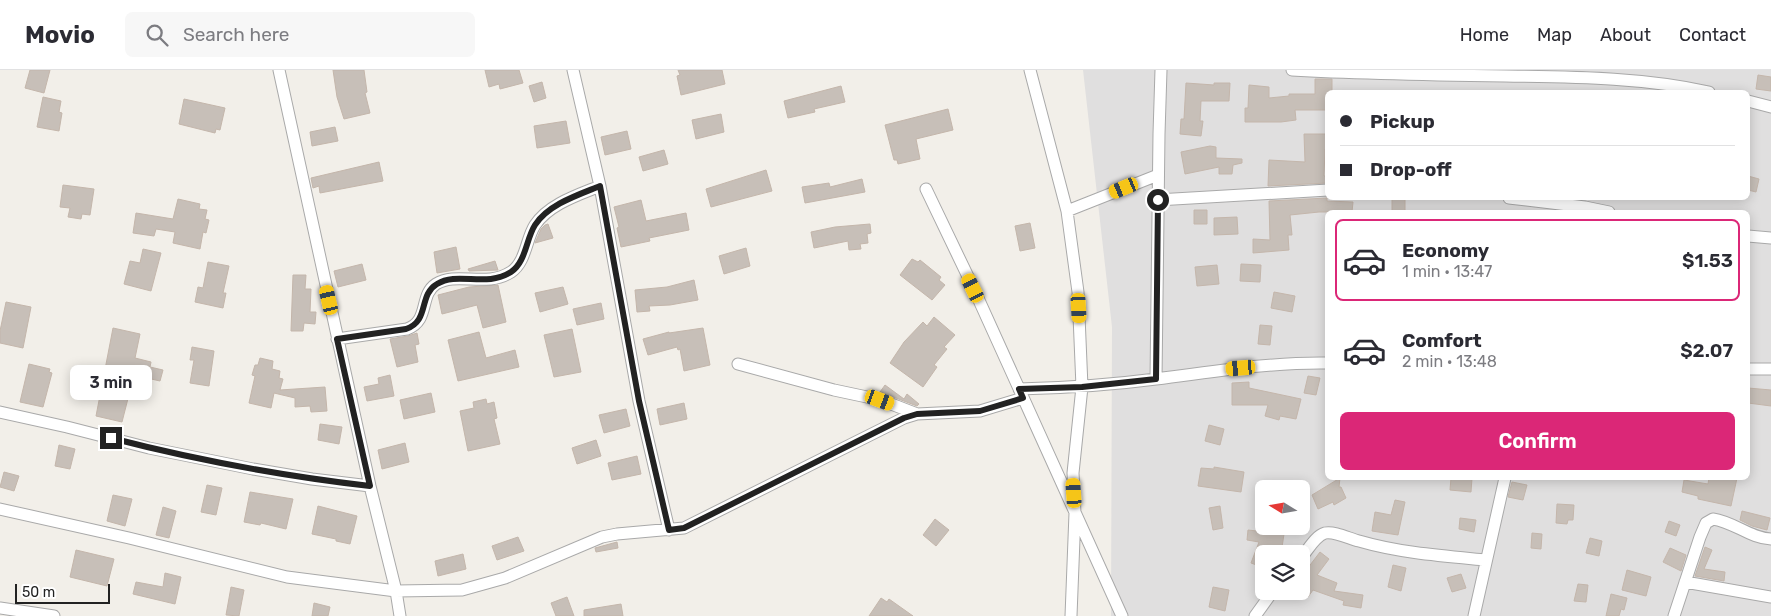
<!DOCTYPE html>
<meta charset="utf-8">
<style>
:root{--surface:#fff;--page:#f7f7f7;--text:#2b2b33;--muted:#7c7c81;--line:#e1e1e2;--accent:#db2777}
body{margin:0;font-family:Rubik,sans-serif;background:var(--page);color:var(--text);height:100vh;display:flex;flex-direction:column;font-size:19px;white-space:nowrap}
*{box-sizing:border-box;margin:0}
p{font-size:16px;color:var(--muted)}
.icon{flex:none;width:28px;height:28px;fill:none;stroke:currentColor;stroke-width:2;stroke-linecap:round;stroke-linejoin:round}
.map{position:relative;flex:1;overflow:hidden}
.sheet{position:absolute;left:1325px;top:140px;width:425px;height:270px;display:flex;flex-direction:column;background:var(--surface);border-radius:8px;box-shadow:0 2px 12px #0003}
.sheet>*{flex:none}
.hud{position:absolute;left:1325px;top:20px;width:425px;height:110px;border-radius:8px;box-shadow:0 2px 12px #0003;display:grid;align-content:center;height:110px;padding:0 15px;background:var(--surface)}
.needle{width:32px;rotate:281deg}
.buttons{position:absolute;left:1255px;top:410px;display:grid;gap:10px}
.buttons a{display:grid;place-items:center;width:55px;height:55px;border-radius:8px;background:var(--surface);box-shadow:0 2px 12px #0003;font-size:25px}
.scale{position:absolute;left:15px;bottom:12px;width:95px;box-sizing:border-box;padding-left:5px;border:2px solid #222;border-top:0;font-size:14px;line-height:18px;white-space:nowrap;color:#222;-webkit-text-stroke:4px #fff;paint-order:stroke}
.end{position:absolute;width:22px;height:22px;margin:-11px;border:6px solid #222;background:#fff;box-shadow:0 0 0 2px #fff}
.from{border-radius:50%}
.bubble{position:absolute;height:35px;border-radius:8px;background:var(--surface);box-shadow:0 2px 12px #0003;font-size:16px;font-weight:600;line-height:35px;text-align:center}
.car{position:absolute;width:15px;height:30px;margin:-15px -8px;border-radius:6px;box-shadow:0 0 4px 1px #0007;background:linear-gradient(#f5c518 24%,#345 0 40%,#f5c518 0 76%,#345 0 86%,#f5c518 0)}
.hud b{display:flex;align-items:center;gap:18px;height:48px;font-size:19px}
.hud b+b{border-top:1px solid var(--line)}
.hud i{width:12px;height:12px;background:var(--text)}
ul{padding:9px 0 0;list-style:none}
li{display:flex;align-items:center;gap:15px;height:82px;margin:0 10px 8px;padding:0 5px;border:2px solid transparent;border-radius:8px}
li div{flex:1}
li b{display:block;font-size:19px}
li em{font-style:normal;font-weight:600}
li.current{border-color:var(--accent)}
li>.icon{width:45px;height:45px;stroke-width:1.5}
.cta{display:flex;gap:10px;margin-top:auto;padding:10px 15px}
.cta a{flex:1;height:58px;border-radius:8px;background:var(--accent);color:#fff;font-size:20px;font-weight:600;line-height:58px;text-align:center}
header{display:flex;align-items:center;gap:30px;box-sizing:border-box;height:70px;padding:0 25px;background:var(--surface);border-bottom:1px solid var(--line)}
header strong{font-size:24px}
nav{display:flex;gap:28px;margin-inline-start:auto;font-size:18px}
.search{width:350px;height:45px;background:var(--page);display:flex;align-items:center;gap:12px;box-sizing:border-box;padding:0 18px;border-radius:8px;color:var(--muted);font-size:19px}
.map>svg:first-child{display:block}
.residential{fill:#e0dfdf;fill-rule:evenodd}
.building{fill:#c7bfb8;stroke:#c4b6ab}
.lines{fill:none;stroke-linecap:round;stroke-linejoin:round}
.minor-casing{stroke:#a9a9a9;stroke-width:13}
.minor{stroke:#fff;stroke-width:11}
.route{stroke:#222;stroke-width:6}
</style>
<header>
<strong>Movio</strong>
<div class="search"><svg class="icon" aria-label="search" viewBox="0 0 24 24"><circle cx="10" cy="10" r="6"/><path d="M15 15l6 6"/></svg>Search here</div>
<nav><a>Home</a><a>Map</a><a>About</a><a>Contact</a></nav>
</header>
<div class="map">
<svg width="1771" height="546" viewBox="0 0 1771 546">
<rect width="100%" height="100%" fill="#f2efe9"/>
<path class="residential" d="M1083 0H1771V546H1111L1112 257ZM1328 22H1748V128H1328ZM1328 142H1748V408H1328ZM1264 419H1301V456H1264ZM1264 484H1301V521H1264Z"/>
<path class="building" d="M30 0H50L44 23 25 18Z
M333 0H364L367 22 365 23 370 43 344 49 337 27Z
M485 0H519L523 13 500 19 499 14 489 17Z
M678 0H722L725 14 681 25 677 6 680 5Z
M1758 5 1771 7V21L1756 19Z
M1315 9H1332V22H1328V40H1295L1296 50 1281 52H1245V38H1248L1249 15 1269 17V28L1289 26V24H1315Z
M542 12 546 28 534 32 529 16Z
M1186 13 1214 15V13H1230L1229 31H1201L1200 51H1203L1201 66 1180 64 1181 49H1184Z
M841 16 845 32 814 39 815 42 788 48 784 31Z
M43 27 61 31 59 42 62 43 59 61 37 57Z
M184 29 225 38 220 60 216 59 215 63 179 54Z
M948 39 953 60 916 69 920 89 898 94 897 90H894L885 55Z
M721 44 724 62 696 69 692 50Z
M566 51 570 73 537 78 534 56Z
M335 57 338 71 312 76 310 62Z
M627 61 631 79 605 85 601 67Z
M1304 64H1328V79H1325L1324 106H1327V113L1268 116 1269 90 1305 92Z
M1210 76 1216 77V88L1242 89V93L1233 95 1232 104H1219V97L1185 104 1181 82Z
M664 80 668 94 643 101 639 87Z
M379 92 383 111 320 123 319 116 313 118 311 108Z
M766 100 772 121 711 137 706 119Z
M1748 106 1759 109 1756 122 1748 120Z
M862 109 865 122 805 133 802 117 829 113 830 117Z
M63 115 94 119 90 145 82 144 81 149 68 147 70 138 60 137Z
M1327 128V131L1353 132 1352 142H1319L1290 145 1292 165H1288L1289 180 1253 183V169L1270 170 1269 131Z
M1392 128H1405V142H1392Z
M178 129 200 134 199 139 207 140 205 149 209 150 206 163 203 162 200 179 173 173 175 162 156 159 154 166 133 163 136 143 173 149Z
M641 130 646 151 686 143 689 160 649 168 650 171 621 177 617 158 619 157 614 137Z
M1194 140H1207V154H1194Z
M1237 147 1238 164 1214 165V148Z
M1030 153 1035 178 1020 181 1015 156Z
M548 154 553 168 535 173 541 159 545 155Z
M870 154 871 163 867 164 868 173 860 174 861 179 849 180 848 171 814 178 811 162 835 157Z
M456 177 460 199 437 203 434 182Z
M746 178 750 196 724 204 719 186Z
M143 179 161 183 151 221 124 214 130 191 140 193Z
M912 189 918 192 920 190 941 207 939 210 945 215 932 230 900 205Z
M495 191 498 200 469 201 468 199Z
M208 192 229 196 223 223H226L223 238 195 232 198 217 203 218Z
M362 194 366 210 338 217 334 201Z
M1241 194 1261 195 1260 212 1240 211Z
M1217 195 1219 214 1197 216 1195 197Z
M293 205H306L305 219H311L310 242H316L315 254 304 253 303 261H291Z
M694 210 698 230 670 235 649 236 650 241 637 242 635 220 667 217Z
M498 215 506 252 483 258 477 235 442 244 438 225 469 217Z
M563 217 568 234 540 242 535 223Z
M1274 222 1295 226 1292 242 1271 238Z
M6 232 31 237 23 278 0 273V261Z
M601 233 604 249 577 255 573 239Z
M934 247 955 265 944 277 947 279 934 295 937 297 923 317 890 293 904 272 923 252 927 256Z
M1260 255 1272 256 1270 275 1258 274Z
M113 258 140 264 135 288 151 292 150 297 163 300 160 311 134 305 122 352 96 346Z
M703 258 710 295 684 301 680 279 678 280 677 277 648 285 643 269 669 262V263Z
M572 259 581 302 554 307 544 265Z
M479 262 486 288 515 280 519 297 458 311 448 270Z
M417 263 419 274 415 275 418 292 397 297 390 269 408 266Z
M192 277 214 281 209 316 190 313 194 290H190Z
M260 288 273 291 272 299 280 301 279 308 283 309 280 320 325 317 327 341 311 342 310 336 295 337V328L274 323 271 338 249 333 255 306 252 305 255 295H258Z
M29 294 50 299 49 302 52 303 43 337 20 332Z
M390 305 394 326 367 331 364 317 379 314 378 308Z
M1308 306 1320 308 1316 325 1304 323Z
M1249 312V318L1301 329 1296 349 1280 346 1279 350 1265 346 1268 335H1232V313Z
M885 315 904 329 907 324 919 334 917 336 880 322Z
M1748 318 1771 320V336L1748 333Z
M431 323 435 342 404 349 400 330Z
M486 329 487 334 494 332 497 348 494 349 500 374 468 381 460 341 474 338 473 332Z
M684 333 687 349 660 355 657 339Z
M626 339 630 356 604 363 599 345Z
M320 354 342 357 339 374 318 370Z
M1209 355 1224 359 1220 375 1205 371Z
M596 370 601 386 577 394 572 378Z
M405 373 409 392 382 399 378 380Z
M59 375 75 379 70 399 55 396Z
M637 386 641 404 612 410 608 393Z
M1214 397 1244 402 1241 422 1198 416 1201 398 1214 399Z
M4 402 19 406 14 421 0 417Z
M1340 408 1339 417H1341L1346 428 1334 435 1333 432 1318 439 1312 425Z
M1451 408H1472L1471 422 1450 420Z
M1709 408H1737L1731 436 1698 429V426L1682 422 1684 410 1708 414Z
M1512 412 1527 415 1523 430 1508 427Z
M207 415 222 418 216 445 201 442Z
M250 422 293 429 286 459 261 453 260 455 244 452Z
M113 425 132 429 125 456 107 451Z
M1395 430 1405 432 1398 465 1372 461 1375 442 1391 445Z
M1557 434 1574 435 1573 450H1568L1567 454 1556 453Z
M318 436 357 446 350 474 336 471V469L312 464Z
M1220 436 1223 458 1213 460 1209 438Z
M163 437 176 441 169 468 156 465Z
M1742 441 1770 448 1767 460 1752 456 1740 450Z
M1460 448 1476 450 1474 462 1459 459Z
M935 449 949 460 936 476 923 465Z
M1669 451 1680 455 1676 466 1665 462Z
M1248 460 1284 464 1281 484H1264L1262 497 1251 493 1259 472 1247 470Z
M1532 463 1542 464 1541 479 1531 478Z
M518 467 524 481 497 490 492 476Z
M1590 468 1602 471 1599 486 1586 483Z
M617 472 618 478 596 482 595 478Z
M1705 477 1712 480 1704 499 1725 502 1724 511 1695 506Z
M1670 478 1686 485 1681 501 1663 492Z
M76 480 114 489 107 516 70 507Z
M1320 482 1329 489 1317 505 1337 513 1334 521 1363 525 1361 538 1343 535 1344 531 1313 520 1308 527 1301 522V507Z
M463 484 466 499 438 506 435 491Z
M1393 495 1406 498 1401 521 1388 517Z
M1627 500 1651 507 1646 526 1622 520Z
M165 503 181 507 175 534 133 524 136 512 163 517Z
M1461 504 1466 518 1452 522 1447 508Z
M1578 514 1588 515 1586 532 1574 531Z
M231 517 244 520 239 546 226 545Z
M1213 517 1229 520 1225 541 1209 537Z
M1611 524 1627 528 1624 540 1621 539 1619 546H1606Z
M567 527 574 546H556L551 533Z
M881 528 887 532 889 529 913 546H869Z
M314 533 330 537 328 546H312Z
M621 534 623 546H584V540Z"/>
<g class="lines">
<defs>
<path id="minor" d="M279 0 370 416 396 521 400 546
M573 0 600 116 639 331 669 460
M1030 0 1067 141 1078 222 1082 317 1073 403 1075 443 1071 546
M1292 0C1363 4 1434 5 1505 6 1573 7 1642 7 1709 22
M1748 31 1771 37
M926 119 973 217 1122 546
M1509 128 1585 137 1609 142
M1157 130 1328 120
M1067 141 1158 105
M1748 166 1771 168
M337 269 407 259C430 251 419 225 436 214 457 201 486 218 511 202 526 192 526 169 535 155 549 134 578 125 600 116
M738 294 834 320 881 330 917 344
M1748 299H1771
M1156 309 1159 64 1161 0
M1019 319C1065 318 1110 315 1156 309 1213 302 1270 292 1328 293
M0 342 67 357 149 378 253 399 312 409 370 416
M0 439 129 468 287 507 396 521 462 520 505 508 602 467 617 464 684 458 904 348 917 344 980 341 1023 328
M1301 488C1308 480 1315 466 1325 463 1335 461 1350 469 1359 471 1400 483 1444 486 1486 490
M1685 512 1771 527
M0 538 54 546
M1255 546 1273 521
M1474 546 1505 408
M1674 546 1700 467 1706 453 1713 449C1734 452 1750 468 1771 469"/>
</defs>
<use href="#minor" class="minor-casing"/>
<use href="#minor" class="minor"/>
</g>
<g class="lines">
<path class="route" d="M111 368C196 390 283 406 370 416L337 269 406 259C430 251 418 225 437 214 458 201 486 218 511 202 526 192 526 169 535 155 549 134 578 125 600 116L639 331 669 460 684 458 904 348 917 344 980 341 1023 328 1019 319 1082 317 1156 309 1158 130"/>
</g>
</svg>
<div class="buttons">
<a><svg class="needle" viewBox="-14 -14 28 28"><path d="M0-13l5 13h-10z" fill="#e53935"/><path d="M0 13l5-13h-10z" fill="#7c7c81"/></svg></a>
<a><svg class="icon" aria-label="layers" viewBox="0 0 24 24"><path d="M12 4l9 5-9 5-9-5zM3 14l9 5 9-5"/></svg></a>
</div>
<div class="scale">50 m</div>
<i class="end from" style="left:1158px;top:130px"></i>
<i class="end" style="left:111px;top:368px"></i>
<div class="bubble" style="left:70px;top:295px;width:82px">3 min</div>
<i class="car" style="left:1124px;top:118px;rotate:248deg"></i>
<i class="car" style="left:973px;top:218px;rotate:334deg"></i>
<i class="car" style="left:329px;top:230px;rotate:347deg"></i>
<i class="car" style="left:1079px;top:238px;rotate:177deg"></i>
<i class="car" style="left:1241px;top:298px;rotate:265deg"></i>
<i class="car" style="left:880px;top:330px;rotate:110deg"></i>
<i class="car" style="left:1074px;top:423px;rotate:356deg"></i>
<div class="hud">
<b><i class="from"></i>Pickup</b>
<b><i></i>Drop-off</b>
</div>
<section class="sheet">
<ul>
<li class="current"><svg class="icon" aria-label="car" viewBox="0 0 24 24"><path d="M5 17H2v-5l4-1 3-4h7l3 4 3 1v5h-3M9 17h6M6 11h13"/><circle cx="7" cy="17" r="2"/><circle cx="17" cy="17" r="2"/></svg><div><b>Economy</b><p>1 min · 13:47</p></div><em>$1.53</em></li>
<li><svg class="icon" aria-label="car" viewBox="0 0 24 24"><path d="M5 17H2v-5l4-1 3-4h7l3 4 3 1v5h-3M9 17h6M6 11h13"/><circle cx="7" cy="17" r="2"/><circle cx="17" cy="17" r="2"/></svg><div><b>Comfort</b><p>2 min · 13:48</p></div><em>$2.07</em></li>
</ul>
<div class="cta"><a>Confirm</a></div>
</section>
</div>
